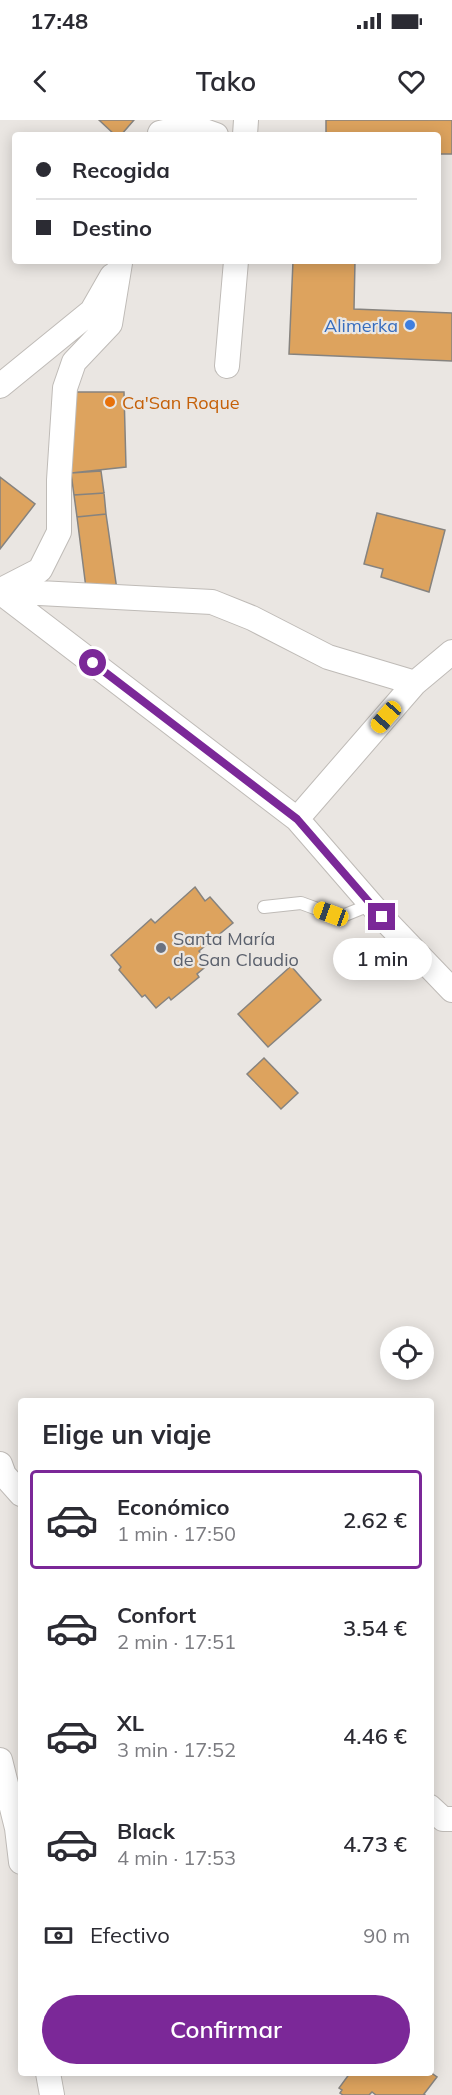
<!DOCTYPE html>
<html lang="es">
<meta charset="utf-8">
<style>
:root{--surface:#fff;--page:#f7f7f7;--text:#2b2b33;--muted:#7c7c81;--line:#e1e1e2;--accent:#7b2898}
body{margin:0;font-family:Mulish,sans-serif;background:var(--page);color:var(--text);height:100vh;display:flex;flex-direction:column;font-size:22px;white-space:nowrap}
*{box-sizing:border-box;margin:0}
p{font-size:20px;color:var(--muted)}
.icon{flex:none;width:33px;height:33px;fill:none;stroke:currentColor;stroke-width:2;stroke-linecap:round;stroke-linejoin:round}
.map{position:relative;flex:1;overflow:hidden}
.sheet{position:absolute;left:18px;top:1278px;width:416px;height:678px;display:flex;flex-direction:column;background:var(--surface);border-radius:6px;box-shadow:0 3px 15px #0003}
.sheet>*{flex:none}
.top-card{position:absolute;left:12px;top:12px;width:429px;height:132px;border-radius:6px;box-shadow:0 3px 15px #0003;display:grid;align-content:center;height:132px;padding:0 24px;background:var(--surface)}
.fabs{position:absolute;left:380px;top:1206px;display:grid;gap:12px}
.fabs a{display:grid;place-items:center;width:54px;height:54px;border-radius:50%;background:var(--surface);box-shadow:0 3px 15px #0003;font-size:30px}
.end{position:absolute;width:27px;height:27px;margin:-14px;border:8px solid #7b2898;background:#fff;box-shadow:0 0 0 3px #fff}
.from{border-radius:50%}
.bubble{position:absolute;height:42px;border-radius:21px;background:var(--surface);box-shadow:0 3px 15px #0003;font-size:20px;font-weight:600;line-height:42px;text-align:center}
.car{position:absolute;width:18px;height:36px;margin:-18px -9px;border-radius:8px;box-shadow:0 0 4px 2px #0007;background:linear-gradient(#f5c518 24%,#345 0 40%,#f5c518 0 76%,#345 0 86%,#f5c518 0)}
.top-card b{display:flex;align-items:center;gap:21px;height:57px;font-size:22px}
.top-card b+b{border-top:2px solid var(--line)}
.top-card i{width:15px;height:15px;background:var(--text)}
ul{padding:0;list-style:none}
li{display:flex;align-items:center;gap:18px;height:99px;margin:0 12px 9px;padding:0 12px;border:3px solid transparent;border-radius:6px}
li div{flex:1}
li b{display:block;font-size:22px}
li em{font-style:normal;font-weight:600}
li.on{border-color:var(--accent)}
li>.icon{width:54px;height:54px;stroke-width:1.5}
h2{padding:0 24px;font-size:27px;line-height:72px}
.pay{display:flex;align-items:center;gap:15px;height:66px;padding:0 24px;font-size:22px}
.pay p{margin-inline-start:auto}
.action{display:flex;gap:12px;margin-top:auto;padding:12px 24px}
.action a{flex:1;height:69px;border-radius:36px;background:var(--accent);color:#fff;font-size:24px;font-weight:600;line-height:69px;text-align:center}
.status{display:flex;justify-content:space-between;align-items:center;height:42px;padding:0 30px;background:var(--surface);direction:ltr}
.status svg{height:16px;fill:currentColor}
header{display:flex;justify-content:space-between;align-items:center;height:78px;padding:0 24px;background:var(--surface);font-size:27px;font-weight:600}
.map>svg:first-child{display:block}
.building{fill:#dda35e;stroke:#86837f;stroke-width:1.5}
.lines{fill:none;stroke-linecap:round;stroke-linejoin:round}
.lane-casing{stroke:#bfbbb7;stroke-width:14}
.street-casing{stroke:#bfbbb7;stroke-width:26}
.lane{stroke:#fff;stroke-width:12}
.street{stroke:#fff;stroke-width:24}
.route{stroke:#7b2898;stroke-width:8}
.shop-dot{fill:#3f7fe0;stroke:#eae6e2;stroke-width:2}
.food-dot{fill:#e8710a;stroke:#eae6e2;stroke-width:2}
.worship-dot{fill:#6b7280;stroke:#eae6e2;stroke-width:2}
.labels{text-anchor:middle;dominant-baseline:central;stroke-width:4.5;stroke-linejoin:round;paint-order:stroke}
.shop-label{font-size:18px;fill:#366cbe;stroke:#eae6e2;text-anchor:end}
.food-label{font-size:18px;fill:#c56008;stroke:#eae6e2;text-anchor:start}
.worship-label{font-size:18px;fill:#5b616d;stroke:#eae6e2;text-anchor:start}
</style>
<div class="status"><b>17:48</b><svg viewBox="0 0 49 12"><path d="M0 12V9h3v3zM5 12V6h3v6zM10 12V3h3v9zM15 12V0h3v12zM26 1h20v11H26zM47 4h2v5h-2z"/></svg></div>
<header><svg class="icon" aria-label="back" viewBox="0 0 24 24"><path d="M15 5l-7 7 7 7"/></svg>Tako<svg class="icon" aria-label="heart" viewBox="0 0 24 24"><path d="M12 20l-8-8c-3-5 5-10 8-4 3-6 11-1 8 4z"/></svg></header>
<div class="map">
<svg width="452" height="1975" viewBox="0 0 452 1975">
<rect width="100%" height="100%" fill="#eae6e2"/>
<path class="building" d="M99 0H134L121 15H115Z
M326 0H452V34H438V15H326Z
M293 141H355L354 189 452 193V241L289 234Z
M71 272H124L126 347 71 353Z
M101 351 104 373 74 375 71 353Z
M0 357 35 384 0 429Z
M104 373 106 394 77 397 74 375Z
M377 393 445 410 429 472 381 457 383 449 364 444Z
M106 394 117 470 86 468 77 397Z
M195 767 205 781 210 777 233 803 199 831 209 844 197 854 199 857 171 880 169 877 156 888 145 875 142 877 119 850 121 847 111 835 151 799 155 803Z
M291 846 321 880 268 927 238 894Z
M264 938 298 973 281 989 247 954Z
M430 1952 437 1957 424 1974 425 1975H376L372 1972 369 1975H343L340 1973 342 1970 339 1968 350 1953Z"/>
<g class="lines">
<defs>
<path id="lane" d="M264 787 301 783 331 794 345 795 372 784"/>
<path id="street" d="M160 13 190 6 216 15
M245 15 246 0
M227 246 236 141
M0 266 92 191 112 156
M1 470 40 450 59 412V360L65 268 74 242 110 204 120 143
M0 471 212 482 252 498 328 537 415 563 452 532
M0 472 297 699 382 797 452 870
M297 699 415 563
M0 1344 4 1355 21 1374
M0 1640 17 1708 21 1742
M430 1687 443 1699H452
M48 1953 52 1975"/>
</defs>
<use href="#lane" class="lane-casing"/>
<use href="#street" class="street-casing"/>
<use href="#lane" class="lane"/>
<use href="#street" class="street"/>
</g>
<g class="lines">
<path class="route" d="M93 543 297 699 382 797"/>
</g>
<circle class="shop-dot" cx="410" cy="205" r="6"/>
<circle class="food-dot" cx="110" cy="282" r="6"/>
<circle class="worship-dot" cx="161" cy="828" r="6"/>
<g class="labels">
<g class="shop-label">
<text x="398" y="205">Alimerka</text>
</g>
<g class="food-label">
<text x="122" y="282">Ca'San Roque</text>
</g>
<g class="worship-label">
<text x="173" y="818">Santa María<tspan x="173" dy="21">de San Claudio</tspan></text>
</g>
</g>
</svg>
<div class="fabs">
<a><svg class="icon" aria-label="locate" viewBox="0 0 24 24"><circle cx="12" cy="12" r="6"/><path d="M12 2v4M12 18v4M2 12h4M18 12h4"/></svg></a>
</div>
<i class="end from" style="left:93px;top:543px"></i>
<i class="end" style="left:382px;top:797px"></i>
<div class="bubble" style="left:333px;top:818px;width:99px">1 min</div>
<i class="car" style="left:386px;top:597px;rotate:221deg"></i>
<i class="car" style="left:331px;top:794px;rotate:290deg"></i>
<div class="top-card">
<b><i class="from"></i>Recogida</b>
<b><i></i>Destino</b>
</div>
<section class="sheet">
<h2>Elige un viaje</h2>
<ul>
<li class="on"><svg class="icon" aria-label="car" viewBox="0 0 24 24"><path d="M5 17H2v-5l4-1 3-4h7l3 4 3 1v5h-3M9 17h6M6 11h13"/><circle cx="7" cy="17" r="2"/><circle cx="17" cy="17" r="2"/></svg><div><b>Económico</b><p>1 min · 17:50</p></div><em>2.62 €</em></li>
<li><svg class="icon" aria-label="car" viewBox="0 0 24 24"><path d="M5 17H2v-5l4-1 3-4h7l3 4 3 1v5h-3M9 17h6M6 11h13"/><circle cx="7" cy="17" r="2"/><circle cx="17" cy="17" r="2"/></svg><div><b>Confort</b><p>2 min · 17:51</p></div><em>3.54 €</em></li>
<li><svg class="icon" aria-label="car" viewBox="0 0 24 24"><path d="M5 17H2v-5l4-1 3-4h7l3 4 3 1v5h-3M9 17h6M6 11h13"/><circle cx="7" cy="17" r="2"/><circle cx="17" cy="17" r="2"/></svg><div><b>XL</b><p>3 min · 17:52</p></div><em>4.46 €</em></li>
<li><svg class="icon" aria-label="car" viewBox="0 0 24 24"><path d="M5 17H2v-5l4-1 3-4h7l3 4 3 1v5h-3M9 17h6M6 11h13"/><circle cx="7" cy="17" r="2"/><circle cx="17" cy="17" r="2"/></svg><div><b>Black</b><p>4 min · 17:53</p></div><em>4.73 €</em></li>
</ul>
<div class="pay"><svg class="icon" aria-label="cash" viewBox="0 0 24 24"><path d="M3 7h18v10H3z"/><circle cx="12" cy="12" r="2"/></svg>Efectivo<p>90 m</p></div>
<div class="action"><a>Confirmar</a></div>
</section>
</div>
